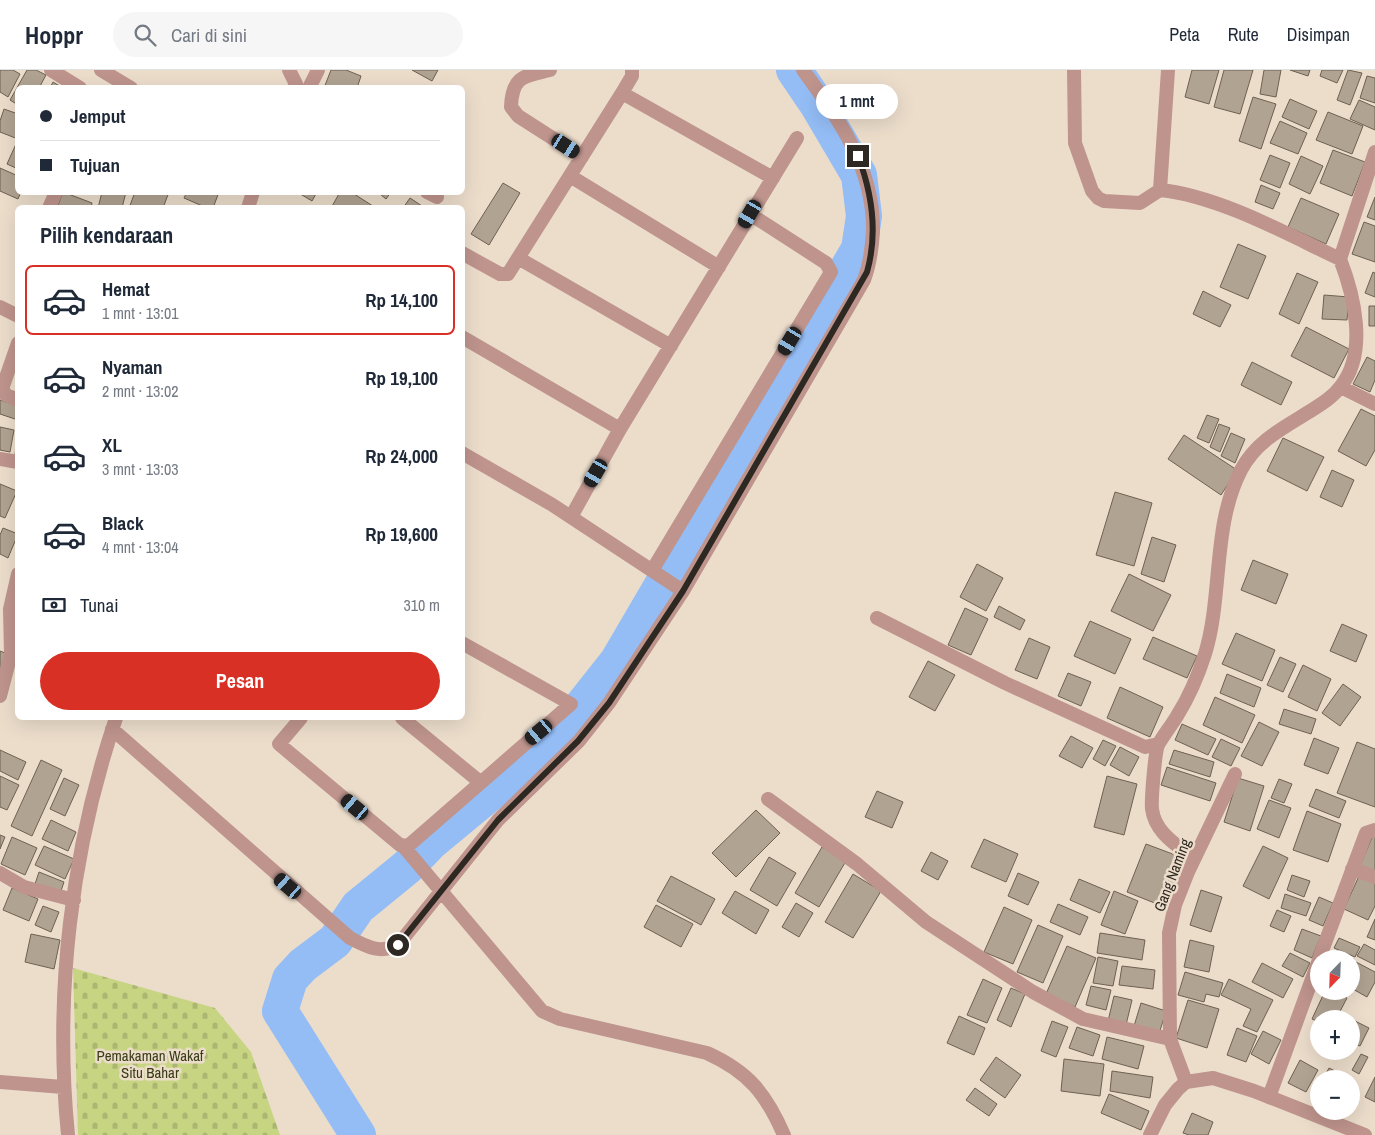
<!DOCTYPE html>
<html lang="id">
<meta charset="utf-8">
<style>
:root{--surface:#fff;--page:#f6f6f7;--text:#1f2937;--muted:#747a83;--line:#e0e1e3;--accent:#d93025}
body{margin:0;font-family:"Archivo Narrow",sans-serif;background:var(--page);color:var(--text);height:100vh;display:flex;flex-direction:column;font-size:19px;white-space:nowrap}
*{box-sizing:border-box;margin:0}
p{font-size:16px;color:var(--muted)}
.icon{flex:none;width:28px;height:28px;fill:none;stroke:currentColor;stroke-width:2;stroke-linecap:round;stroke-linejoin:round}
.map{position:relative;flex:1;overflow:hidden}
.sheet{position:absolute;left:15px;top:135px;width:450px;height:515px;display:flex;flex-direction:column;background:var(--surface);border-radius:8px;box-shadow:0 5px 20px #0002}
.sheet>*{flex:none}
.banner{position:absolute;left:15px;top:15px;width:450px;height:110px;border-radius:8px;box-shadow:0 5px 20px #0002;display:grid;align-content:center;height:110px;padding:0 25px;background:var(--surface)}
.needle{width:32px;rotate:203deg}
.fabs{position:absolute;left:1310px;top:880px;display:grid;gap:10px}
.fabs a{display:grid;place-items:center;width:50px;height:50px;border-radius:50%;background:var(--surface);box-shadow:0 5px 20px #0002;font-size:25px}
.end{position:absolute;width:22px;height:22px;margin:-11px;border:6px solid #2d2821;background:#fff;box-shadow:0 0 0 2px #fff}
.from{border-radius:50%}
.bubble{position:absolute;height:35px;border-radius:18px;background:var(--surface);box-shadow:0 5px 20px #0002;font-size:16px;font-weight:700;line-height:35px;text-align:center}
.car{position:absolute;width:15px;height:30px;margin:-15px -8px;border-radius:6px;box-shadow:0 0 4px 1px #0007;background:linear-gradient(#222 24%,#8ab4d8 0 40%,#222 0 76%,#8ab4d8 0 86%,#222 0)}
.banner b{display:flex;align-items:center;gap:18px;height:48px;font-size:19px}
.banner b+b{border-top:1px solid var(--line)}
.banner i{width:12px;height:12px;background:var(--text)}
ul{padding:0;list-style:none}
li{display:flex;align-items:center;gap:15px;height:70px;margin:0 10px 8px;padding:0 15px;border:2px solid transparent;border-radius:8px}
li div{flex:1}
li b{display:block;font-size:19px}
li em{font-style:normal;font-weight:700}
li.selected{border-color:var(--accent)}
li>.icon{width:45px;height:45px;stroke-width:1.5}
h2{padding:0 25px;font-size:22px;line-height:60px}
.pay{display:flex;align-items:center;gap:12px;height:55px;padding:0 25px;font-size:19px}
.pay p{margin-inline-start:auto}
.primary-button{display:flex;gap:10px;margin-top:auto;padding:10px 25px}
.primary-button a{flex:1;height:58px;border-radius:30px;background:var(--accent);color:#fff;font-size:20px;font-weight:700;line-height:58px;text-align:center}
header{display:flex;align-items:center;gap:30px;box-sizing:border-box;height:70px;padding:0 25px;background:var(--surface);border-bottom:1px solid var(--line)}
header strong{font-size:24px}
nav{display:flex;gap:28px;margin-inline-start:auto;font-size:18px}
.search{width:350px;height:45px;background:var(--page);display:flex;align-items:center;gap:12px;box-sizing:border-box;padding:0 18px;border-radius:28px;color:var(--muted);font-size:19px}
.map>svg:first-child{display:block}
.cemetery{fill:url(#cemetery-stones)}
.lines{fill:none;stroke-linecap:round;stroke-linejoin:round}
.river{stroke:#94bdf6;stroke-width:36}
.building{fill:#b1a392;stroke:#6e6151}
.minor{stroke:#be948d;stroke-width:14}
.tertiary{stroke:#be948d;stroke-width:14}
.route{stroke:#2d2821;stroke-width:6}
.labels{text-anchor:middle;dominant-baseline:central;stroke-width:5;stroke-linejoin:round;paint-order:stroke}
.street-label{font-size:15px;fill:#2d2821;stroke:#ecddcb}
.park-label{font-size:15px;fill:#383d17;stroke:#ecddcb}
</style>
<header>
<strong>Hoppr</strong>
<div class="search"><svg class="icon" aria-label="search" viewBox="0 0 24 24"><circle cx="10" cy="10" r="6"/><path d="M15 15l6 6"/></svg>Cari di sini</div>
<nav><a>Peta</a><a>Rute</a><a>Disimpan</a></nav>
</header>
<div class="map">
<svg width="1375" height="1065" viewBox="0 0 1375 1065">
<defs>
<pattern id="cemetery-stones" width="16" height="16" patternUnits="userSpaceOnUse" patternTransform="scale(1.25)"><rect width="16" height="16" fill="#c7d583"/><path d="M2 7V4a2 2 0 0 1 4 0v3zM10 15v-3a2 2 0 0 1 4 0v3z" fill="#abb771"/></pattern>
</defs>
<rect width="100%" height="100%" fill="#ecddcb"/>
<path class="cemetery" d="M73 898 215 938 251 982 280 1065H78Z"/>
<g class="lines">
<path class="river" d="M358 1065 280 941 290 909 303 895 335 871 358 837 407 797 430 773 501 714 575 645 617 592 859 179 864 146 859 105 819 37 794 0"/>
</g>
<path class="building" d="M0 0H13L20 4 8 27 0 22Z
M27 0H36L46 5 39 18H18V35L10 30Z
M331 0H346L361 6 357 18H324Z
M412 0H438L432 11Z
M1192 0H1219L1209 34 1185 27Z
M1224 0H1253L1240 44 1214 37Z
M1264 0H1281L1276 27 1260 24Z
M1290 0H1310L1308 6Z
M1322 0H1343L1337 13 1320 6Z
M1348 0 1362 3 1350 35 1337 30Z
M1367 6 1375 8V33L1360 28Z
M53 12 63 18H50Z
M1253 27 1276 34 1261 79 1239 71Z
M1290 29 1317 41 1309 59 1282 47Z
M1359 30 1375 37V60L1350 49Z
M4 39 18 44V69L0 62V51Z
M1328 42 1363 56 1352 84 1316 70Z
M1280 51 1307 63 1298 84 1270 73Z
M16 74 18 75V99L7 94Z
M1333 80 1365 92 1352 126 1320 113Z
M1270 85 1290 93 1280 118 1260 110Z
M1301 86 1323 96 1310 124 1289 114Z
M0 98 18 106V122H21L18 129 0 121Z
M503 113 520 123 489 175 471 164Z
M1261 115 1280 123 1273 139 1255 132Z
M63 122 92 133 91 138H57Z
M102 122H126L122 138H98Z
M135 122H169L163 138H129Z
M187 122H219L213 138H207L184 128Z
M297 122H317L312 131Z
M340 122H351L376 138H331Z
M381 122H391L386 129 380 124Z
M1375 127V150L1367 147Z
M410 128 425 138H403Z
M1301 128 1339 144 1326 174 1288 157Z
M1364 152 1375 156V192L1352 184Z
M1238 174 1266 186 1248 229 1220 217Z
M1373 202 1375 203V227L1365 223Z
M1297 203 1318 212 1299 254 1279 244Z
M1203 221 1231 235 1220 257 1193 244Z
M1324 225 1349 227 1347 250 1322 249Z
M1369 236H1375V256H1369Z
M1306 257 1349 279 1334 308 1291 286Z
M1367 287 1375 291V310L1370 322 1353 314Z
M1252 292 1292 312 1281 335 1241 315Z
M0 330 18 336V350L0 344Z
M1361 339 1375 346V380L1366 396 1338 381Z
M1207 345 1219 349 1209 373 1197 368Z
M1219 354 1230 358 1220 382 1210 377Z
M18 356V385H15Z
M0 357 14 360 10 382 0 380Z
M1231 363 1245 369 1235 393 1221 386Z
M1184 365 1237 400 1221 425 1168 389Z
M1283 368 1324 387 1307 421 1267 401Z
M1332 400 1354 410 1342 437 1320 427Z
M0 414 17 421 5 448 0 446Z
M1115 422 1152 433 1134 496 1096 485Z
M3 458 18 464 8 488 0 484V465Z
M1152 467 1176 475 1164 512 1141 504Z
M1253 490 1288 504 1276 534 1241 520Z
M977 494 1003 508 986 541 960 527Z
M1129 504 1171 525 1153 561 1111 541Z
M999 536 1025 550 1020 560 994 547Z
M965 538 988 549 971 585 948 575Z
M1090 551 1131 569 1115 604 1074 586Z
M1342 554 1367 565 1356 592 1330 581Z
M1236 563 1275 580 1262 611 1222 594Z
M1153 567 1197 586 1187 608 1143 589Z
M1029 568 1050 577 1037 609 1015 600Z
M0 581 10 585 0 610Z
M1280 587 1296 594 1283 622 1267 615Z
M928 591 955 605 935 641 909 627Z
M1303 595 1331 609 1317 641 1288 627Z
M1068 603 1091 612 1081 636 1058 626Z
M1227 604 1261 618 1254 637 1220 623Z
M1343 614 1361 627 1340 656 1322 643Z
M1120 617 1163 637 1150 667 1107 648Z
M1215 627 1255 645 1242 673 1203 655Z
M1284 639 1316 649 1311 664 1279 654Z
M1259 652 1279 662 1262 696 1241 686Z
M1182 654 1216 669 1208 685 1175 670Z
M1071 666 1093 678 1082 698 1059 686Z
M1314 668 1339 678 1328 704 1304 695Z
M1221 669 1240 678 1231 696 1212 687Z
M1103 670 1116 676 1105 696 1093 689Z
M1357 672 1375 679V737L1337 723Z
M1120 677 1139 687 1129 706 1110 695Z
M0 680 26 692 18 710 0 701Z
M1174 680 1214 692 1210 707 1169 694Z
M41 690 62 700 32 766 11 756Z
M1167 697 1216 713 1210 731 1161 715Z
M0 706 19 715 7 740 0 737Z
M1107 706 1137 714 1124 765 1094 757Z
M64 708 79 715 65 746 50 739Z
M1238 708 1264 716 1250 761 1224 752Z
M1279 709 1292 714 1284 733 1271 728Z
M1316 719 1346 731 1339 748 1309 736Z
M877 721 903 732 892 758 865 747Z
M1269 730 1291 738 1279 768 1257 759Z
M756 740 780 763 736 807 712 783Z
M1307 741 1341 754 1328 792 1293 780Z
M51 750 76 762 68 781 42 769Z
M1374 763H1375V805L1359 798Z
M0 765 5 767 0 779Z
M12 767 37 778 25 805 1 794Z
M984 769 1018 784 1006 812 971 797Z
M1146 774 1186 789 1167 838 1127 822Z
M44 776 74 789 65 809 35 795Z
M1263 776 1288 788 1269 829 1243 816Z
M822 777 846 791 819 837 795 823Z
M931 782 948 791 938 810 921 801Z
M769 787 796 803 777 836 750 820Z
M39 802 64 812 60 824 35 814Z
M1018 803 1039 812 1028 835 1008 826Z
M853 804 881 821 853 868 825 852Z
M1292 805 1310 811 1304 827 1287 820Z
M671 806 715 829 701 855 657 831Z
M1359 806 1375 813V836L1368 850 1344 839Z
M1079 809 1110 822 1100 843 1070 830Z
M12 818 38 829 29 851 3 840Z
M1201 820 1222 827 1211 862 1190 855Z
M735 821 769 840 756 864 722 843Z
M1114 821 1138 831 1125 864 1101 855Z
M1285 824 1311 833 1306 846 1281 838Z
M1319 827 1333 833 1323 856 1309 850Z
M796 833 813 843 799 867 782 857Z
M1058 834 1088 847 1080 865 1050 852Z
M656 835 693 854 681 877 644 857Z
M43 836 59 842 51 862 35 855Z
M1004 837 1032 850 1013 894 984 882Z
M1277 840 1291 846 1284 862 1270 856Z
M1375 849V870L1367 867Z
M1038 855 1063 866 1043 913 1017 902Z
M1302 859 1321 866 1312 888 1294 880Z
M1100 863 1145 870 1142 890 1097 883Z
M31 864 60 870 54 899 25 892Z
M1339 868 1360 877 1355 887 1334 878Z
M1190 870 1214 876 1209 902 1184 897Z
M1364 874 1375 880V895L1357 886Z
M1067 876 1096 888 1075 937 1046 924Z
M1337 880 1354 889 1351 894V889H1332Z
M1290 883 1310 893 1303 907 1282 896Z
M1098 887 1118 891 1113 916 1093 913Z
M1356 892 1375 902V912L1367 927 1351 918V901Z
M1262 893 1293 909 1283 928 1252 912Z
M1122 896 1155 900 1153 919 1119 915Z
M1185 902 1223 913 1219 927 1206 924 1204 932 1178 925Z
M983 909 1002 918 987 953 967 945Z
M1229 909 1273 930 1257 962 1243 956 1251 939 1221 925Z
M1091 916 1111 920 1106 940 1086 935Z
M1011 918 1025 924 1011 957 997 950Z
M1325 921H1334L1347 928 1336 949H1319V952L1312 949Z
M1114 926 1132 930 1126 955 1108 951Z
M1188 930 1219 939 1207 978 1176 968Z
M1141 933 1166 941 1159 964 1134 956Z
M959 946 985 958 974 985 947 973Z
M1351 949 1369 958 1360 976 1351 972Z
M1052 951 1068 957 1056 987 1041 981Z
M1077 957 1100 965 1093 986 1069 978Z
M1237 958 1257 966 1246 992 1227 985Z
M1263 961 1281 970 1269 994 1251 984Z
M1107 967 1144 976 1138 999 1102 989Z
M1361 984 1368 987 1359 1004 1352 1000Z
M996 987 1021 1005 1005 1028 980 1010Z
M1064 989 1104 994 1100 1026 1061 1021Z
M1300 990 1318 1000 1306 1022 1288 1013Z
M1329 998 1349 1008 1348 1009H1323Z
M1112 1001 1153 1007 1150 1028 1110 1021Z
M1375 1007V1032L1365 1027Z
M975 1018 997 1034 989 1046 966 1030Z
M1109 1024 1149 1041 1141 1060 1101 1043Z
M1192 1043 1213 1052 1208 1065H1189L1183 1063Z"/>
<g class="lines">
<path class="minor" d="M51 0 80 18
M101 0 131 18
M289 0 296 14 294 18
M550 0C524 6 512 6 511 37L518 46 582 87
M1074 0 1075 73 1092 121 1098 128 1104 131 1140 133 1160 120C1219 126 1287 164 1340 189
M309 18 318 0
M622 23 773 108
M570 106 719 197
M1160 120 1168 0
M427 122 437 127
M49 138 56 122
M248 138 253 122
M462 183 500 204H508L622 23 632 6V0
M518 188 671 276
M0 237 18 246
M462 267 620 359
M18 273 2 319 6 325 18 330
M1341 317 1375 334
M462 383 551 434 683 521
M0 389 18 392
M571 447 620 359 797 68
M653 499 831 202 826 193 750 144
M877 548 1005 613 1145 677 1158 674
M0 626 11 584 10 539 18 504
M301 648 279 674 400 775 408 776 571 634 462 573
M402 648 480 712
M112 659 350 868C367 877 380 884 398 875L498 750 579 671 609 633 683 521 864 210C870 194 872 179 873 161 874 98 839 49 803 0
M768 729 857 794 926 852 1033 922 1083 949 1170 969
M404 777 542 941 560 949 707 983C749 1002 766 1024 784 1065
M1194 789C1177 775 1155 763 1152 739 1151 730 1155 682 1158 675 1163 666 1171 656 1177 646 1189 627 1198 606 1205 584 1223 525 1212 456 1241 400 1257 370 1285 357 1312 340 1323 333 1334 326 1341 316 1368 282 1354 225 1340 189L1375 82
M1352 799 1375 807
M0 803 24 817 74 830
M1319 889 1366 763 1375 760
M0 1012 63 1017
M1186 1012 1170 969 1169 863 1175 835 1188 802 1235 704
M1269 1027 1319 890
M68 1065C54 925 71 781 116 648"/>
<path class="tertiary" d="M1150 1065 1165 1035 1178 1019 1186 1012 1213 1008 1254 1021 1365 1065"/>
</g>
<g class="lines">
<path class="route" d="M398 875 498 750 578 671 609 633 683 521 867 202C878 163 872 123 858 86"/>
</g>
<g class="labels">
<g class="street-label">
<text transform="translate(1172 805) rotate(-69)">Gang Naming</text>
</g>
<g class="park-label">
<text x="150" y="985">Pemakaman Wakaf<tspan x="150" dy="17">Situ Bahar</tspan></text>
</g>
</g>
</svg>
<div class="fabs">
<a><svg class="needle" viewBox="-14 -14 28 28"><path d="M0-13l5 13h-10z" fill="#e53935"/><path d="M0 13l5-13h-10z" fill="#747a83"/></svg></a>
<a>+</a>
<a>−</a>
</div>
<i class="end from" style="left:398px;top:875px"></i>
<i class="end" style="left:858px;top:86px"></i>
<div class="bubble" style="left:816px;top:14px;width:82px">1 mnt</div>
<i class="car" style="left:566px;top:76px;rotate:123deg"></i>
<i class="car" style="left:750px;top:144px;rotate:210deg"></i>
<i class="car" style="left:790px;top:271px;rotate:211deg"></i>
<i class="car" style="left:596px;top:403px;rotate:210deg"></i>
<i class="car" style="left:539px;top:662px;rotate:230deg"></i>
<i class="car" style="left:355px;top:737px;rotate:310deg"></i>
<i class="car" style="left:288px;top:816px;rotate:311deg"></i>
<div class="banner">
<b><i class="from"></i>Jemput</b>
<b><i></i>Tujuan</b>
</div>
<section class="sheet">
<h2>Pilih kendaraan</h2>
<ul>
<li class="selected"><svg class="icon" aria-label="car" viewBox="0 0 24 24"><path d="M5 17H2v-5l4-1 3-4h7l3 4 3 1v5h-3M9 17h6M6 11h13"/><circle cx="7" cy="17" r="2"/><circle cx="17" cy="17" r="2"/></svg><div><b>Hemat</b><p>1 mnt · 13:01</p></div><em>Rp 14,100</em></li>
<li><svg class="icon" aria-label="car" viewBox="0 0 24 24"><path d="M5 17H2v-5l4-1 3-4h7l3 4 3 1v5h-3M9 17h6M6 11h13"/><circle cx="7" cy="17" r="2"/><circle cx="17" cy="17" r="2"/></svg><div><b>Nyaman</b><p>2 mnt · 13:02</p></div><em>Rp 19,100</em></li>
<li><svg class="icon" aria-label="car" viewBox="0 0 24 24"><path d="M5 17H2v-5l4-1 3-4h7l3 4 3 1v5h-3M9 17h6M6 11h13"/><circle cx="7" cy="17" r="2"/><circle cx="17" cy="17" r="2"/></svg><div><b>XL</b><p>3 mnt · 13:03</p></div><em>Rp 24,000</em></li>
<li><svg class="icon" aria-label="car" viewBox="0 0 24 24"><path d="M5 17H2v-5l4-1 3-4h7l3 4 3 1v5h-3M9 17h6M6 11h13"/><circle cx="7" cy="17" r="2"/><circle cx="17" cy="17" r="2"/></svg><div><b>Black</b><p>4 mnt · 13:04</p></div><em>Rp 19,600</em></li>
</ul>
<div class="pay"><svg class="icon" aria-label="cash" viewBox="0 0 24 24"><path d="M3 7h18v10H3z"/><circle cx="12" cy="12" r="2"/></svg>Tunai<p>310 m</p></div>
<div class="primary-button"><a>Pesan</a></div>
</section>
</div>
